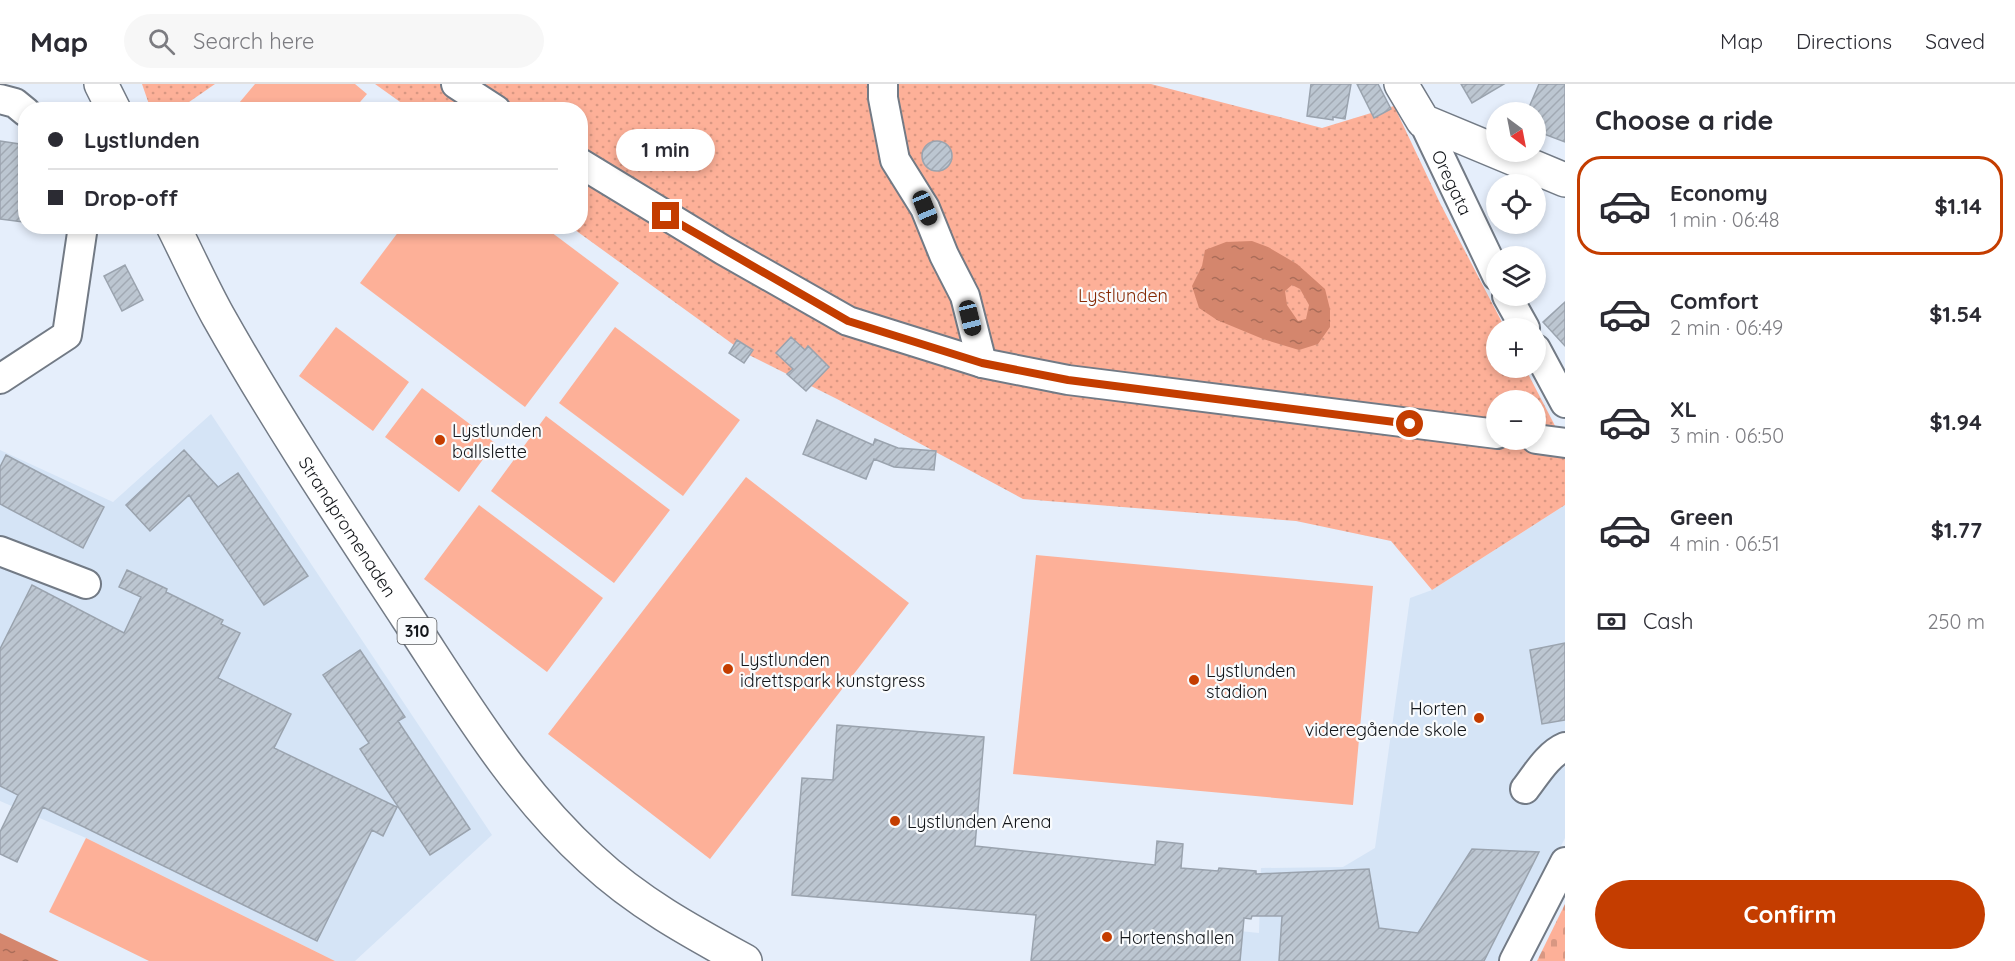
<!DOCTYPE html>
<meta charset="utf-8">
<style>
:root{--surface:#fff;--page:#f7f7f7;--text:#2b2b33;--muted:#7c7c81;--line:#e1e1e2;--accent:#c43d00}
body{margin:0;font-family:Quicksand,sans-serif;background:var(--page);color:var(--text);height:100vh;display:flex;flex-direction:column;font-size:22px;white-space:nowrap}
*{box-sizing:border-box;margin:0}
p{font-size:20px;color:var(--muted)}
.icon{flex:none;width:33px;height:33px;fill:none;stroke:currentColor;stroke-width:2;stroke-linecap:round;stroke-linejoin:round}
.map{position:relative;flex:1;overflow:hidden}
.panel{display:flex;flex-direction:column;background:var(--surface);width:450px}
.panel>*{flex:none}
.guide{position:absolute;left:18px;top:18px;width:570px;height:132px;border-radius:24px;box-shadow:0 3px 9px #0003;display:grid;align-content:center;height:132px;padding:0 30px;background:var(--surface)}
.needle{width:39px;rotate:148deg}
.controls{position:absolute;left:1486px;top:18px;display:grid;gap:12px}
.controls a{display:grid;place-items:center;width:60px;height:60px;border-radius:50%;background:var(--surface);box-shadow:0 3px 9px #0003;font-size:30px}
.end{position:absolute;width:27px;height:27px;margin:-14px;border:8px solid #c43d00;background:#fff;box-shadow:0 0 0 3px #fff}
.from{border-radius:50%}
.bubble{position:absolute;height:42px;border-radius:21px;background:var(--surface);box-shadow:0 3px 9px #0003;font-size:20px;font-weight:800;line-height:42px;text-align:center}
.car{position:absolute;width:18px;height:36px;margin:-18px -9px;border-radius:8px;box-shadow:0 0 4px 2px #0007;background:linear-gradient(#222 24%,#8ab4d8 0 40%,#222 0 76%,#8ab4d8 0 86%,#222 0)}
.guide b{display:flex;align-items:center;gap:21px;height:57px;font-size:22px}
.guide b+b{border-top:2px solid var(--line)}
.guide i{width:15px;height:15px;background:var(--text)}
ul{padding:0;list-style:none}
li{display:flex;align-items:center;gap:18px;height:99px;margin:0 12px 9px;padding:0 18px;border:3px solid transparent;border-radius:24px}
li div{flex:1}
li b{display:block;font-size:22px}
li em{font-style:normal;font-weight:800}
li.current{border-color:var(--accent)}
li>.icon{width:54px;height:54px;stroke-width:1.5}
h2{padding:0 30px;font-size:27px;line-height:72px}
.pay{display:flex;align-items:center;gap:15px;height:66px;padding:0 30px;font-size:22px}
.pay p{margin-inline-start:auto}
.action{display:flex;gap:12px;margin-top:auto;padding:12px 30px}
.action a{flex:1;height:69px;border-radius:36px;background:var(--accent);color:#fff;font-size:24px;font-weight:800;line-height:69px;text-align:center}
header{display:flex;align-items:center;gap:36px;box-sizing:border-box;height:84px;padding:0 30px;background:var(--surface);border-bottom:2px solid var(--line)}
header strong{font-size:28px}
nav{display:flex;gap:33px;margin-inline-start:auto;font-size:21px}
.search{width:420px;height:54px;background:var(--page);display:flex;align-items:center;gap:15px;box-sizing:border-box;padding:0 21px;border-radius:33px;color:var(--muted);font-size:22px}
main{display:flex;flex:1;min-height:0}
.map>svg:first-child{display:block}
.built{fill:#d5e4f6}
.green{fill:#fdb098}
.cemetery{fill:url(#cemetery-stones)}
.park{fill:url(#park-dots);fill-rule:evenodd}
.water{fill:url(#water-ripples);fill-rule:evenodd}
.building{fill:url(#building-hatch);stroke:#9aa3ae;stroke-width:1.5}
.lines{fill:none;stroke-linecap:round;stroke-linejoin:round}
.minor-casing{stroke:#727a85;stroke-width:32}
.major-casing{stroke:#727a85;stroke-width:36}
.minor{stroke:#fff;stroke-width:28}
.major{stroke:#fff;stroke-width:33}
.route{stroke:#c43d00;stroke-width:8}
.poi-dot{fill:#c43d00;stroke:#f9fbfd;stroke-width:2}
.labels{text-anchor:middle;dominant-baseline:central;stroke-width:4.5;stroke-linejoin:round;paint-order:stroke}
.shield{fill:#f9fbfd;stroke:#585b5e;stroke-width:1.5}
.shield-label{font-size:16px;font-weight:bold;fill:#13161a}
.street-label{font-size:18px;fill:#13161a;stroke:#f9fbfd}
.park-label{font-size:18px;fill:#862a05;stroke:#f9fbfd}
.poi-label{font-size:18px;fill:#13161a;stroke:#f9fbfd;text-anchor:start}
</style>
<header>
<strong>Map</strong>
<div class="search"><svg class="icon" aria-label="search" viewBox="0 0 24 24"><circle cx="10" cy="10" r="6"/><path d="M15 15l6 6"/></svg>Search here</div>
<nav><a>Map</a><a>Directions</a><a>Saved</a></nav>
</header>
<main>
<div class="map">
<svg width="1565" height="877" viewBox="0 0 1565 877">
<defs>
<pattern id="cemetery-stones" width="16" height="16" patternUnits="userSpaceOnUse" patternTransform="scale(1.5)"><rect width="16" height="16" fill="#fdb098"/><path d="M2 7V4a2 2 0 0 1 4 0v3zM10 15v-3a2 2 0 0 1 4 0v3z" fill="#d89782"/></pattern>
<pattern id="park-dots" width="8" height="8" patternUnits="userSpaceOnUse" patternTransform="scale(1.5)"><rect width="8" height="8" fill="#fdb098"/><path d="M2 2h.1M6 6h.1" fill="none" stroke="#d89782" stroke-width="1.8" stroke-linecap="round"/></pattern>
<pattern id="water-ripples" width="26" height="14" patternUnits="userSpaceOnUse" patternTransform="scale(1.5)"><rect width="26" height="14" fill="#d4866d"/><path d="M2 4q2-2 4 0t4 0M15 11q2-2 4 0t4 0" fill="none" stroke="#ab6d59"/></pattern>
<pattern id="building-hatch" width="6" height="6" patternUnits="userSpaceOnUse" patternTransform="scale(1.5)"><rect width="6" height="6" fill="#bcc6d1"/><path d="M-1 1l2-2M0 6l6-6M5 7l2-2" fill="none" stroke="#a1a9b3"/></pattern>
</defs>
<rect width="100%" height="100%" fill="#e5eefb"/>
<path class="built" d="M211 330 492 751 355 877H335L86 754 0 717V366L113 418Z
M1565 421V754L1503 877H1186L1191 842 1259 849 1261 784 1343 783 1375 764 1410 514 1432 506Z"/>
<path class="green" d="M255 0H355L367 10 354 25H234Z
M543 142 619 199 525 323 360 199 402 143Z
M336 243 409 298 373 347 299 292Z
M615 243 740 336 683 412 559 319Z
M422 304 495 359 459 408 385 353Z
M546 332 670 426 614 499 491 407Z
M746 393 909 519 710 775 548 650Z
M479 421 603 514 547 588 424 495Z
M1036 471 1373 502 1353 721 1013 690Z
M86 754 335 877H149L49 828Z"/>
<path class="cemetery" d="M1565 820V877H1537Z"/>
<path class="park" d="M142 0H215L179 25 151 26Z
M375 0H1151L1322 44 1394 22 1440 119 1505 244H1497V284H1525L1565 361V421L1432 506 1391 457 1296 437 1023 415 837 315 745 269 571 143 580 142V26L410 25ZM1497 316H1536V356H1497Z"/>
<path class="water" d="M1252 157 1268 163 1297 180 1325 205 1330 225V243L1318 260 1299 266 1263 255 1217 236 1199 224 1192 202 1202 182 1205 166 1226 158ZM1292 201 1300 205 1309 221 1306 235 1298 237 1287 221 1285 207Z
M0 849 59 877H0Z"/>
<path class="building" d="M1311 0H1351L1345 35 1333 33V36L1307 32Z
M1357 0H1378L1391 25 1374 34Z
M1461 0H1504L1472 19Z
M1539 0H1565V58L1536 47V28H1527Z
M922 72a15 15 0 1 1 30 0a15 15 0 1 1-30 0Z
M0 57 26 61V122L23 138 0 135Z
M125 181 143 216 122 227 104 192Z
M1565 218V262L1543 238Z
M791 253 805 266 808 262 829 283 806 307 787 290 793 285 776 269Z
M737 256 753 266 744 279 729 269Z
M817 336 873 361 875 355 898 364 936 367 934 386 894 383 874 375 866 395 803 370Z
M184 366 218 403 238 389 308 492 264 521 189 411 150 447 126 421Z
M6 371 104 423 83 464 0 420V383Z
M127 486 167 505 166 508 223 536 221 540 240 549 218 594 291 630 274 664 397 723 383 752 372 746 317 857 43 723 17 778 0 770V748L18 711 0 702V565L32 501 124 549 141 513 119 503Z
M1565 559V636L1542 640 1530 566Z
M360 566 405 633 398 637 470 745 430 771 360 665 369 659 323 591Z
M837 641 984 653 975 762 1155 781 1157 757 1183 760 1181 784 1218 787 1219 784 1256 787V790L1369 785 1379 844 1418 849 1472 765 1539 768 1484 877H1279L1282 832H1252L1251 835 1244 834 1240 877H1031L1036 831 792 811 802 694 833 696Z"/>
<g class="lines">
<defs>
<g id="minor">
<path d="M456 0 496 26"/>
<path d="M883 0V14L895 76 925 124 944 171 965 212 982 279"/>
<path d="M0 15 15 19 26 28"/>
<path id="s1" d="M1423 37 1497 192"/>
<path d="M580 79 723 166 848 237 982 279 1068 296 1497 350"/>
<path d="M1507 212 1525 244"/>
<path d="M1536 265 1565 319"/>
<path d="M0 295 67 251 83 142"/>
<path d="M1536 355 1565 359"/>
<path d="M0 467 86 500"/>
<path d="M1525 705C1536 691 1548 670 1565 663"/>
<path d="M1514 877 1565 778"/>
</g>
<g id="major">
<path d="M101 0 114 26"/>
<path d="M1401 0 1423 37 1565 96"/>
<path id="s2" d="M173 142C188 172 202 203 218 232 276 335 342 434 407 533 463 618 515 706 591 775 637 818 690 847 745 877"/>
</g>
</defs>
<use href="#minor" class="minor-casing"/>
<use href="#major" class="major-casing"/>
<use href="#minor" class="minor"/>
<use href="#major" class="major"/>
</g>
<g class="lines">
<path class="route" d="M666 132 848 237 982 279 1068 296 1410 340"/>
</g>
<g class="poi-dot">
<circle cx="440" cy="356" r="6"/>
<circle cx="728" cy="585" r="6"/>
<circle cx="1194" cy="596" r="6"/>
<circle cx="1479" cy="634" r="6"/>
<circle cx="895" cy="737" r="6"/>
<circle cx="1107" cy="853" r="6"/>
</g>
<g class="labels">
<rect class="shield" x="397.5" y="534" width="39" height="26" rx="4.5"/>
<g class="shield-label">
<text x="417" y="547">310</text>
</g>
<g class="street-label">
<text stroke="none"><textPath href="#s1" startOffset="68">Oregata</textPath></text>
<text stroke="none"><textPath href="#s2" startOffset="348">Strandpromenaden</textPath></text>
</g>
<g class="park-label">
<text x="1123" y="211">Lystlunden</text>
</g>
<g class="poi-label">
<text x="452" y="346">Lystlunden<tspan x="452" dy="21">ballslette</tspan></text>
<text x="740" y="575">Lystlunden<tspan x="740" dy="21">idrettspark kunstgress</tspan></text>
<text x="1206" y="586">Lystlunden<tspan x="1206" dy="21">stadion</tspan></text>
<text x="1467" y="624" text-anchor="end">Horten<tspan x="1467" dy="21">videregående skole</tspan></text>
<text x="907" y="737">Lystlunden Arena</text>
<text x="1119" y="853">Hortenshallen</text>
</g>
</g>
</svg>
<div class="controls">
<a><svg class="needle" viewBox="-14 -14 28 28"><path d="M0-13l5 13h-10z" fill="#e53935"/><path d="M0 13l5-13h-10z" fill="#7c7c81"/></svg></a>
<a><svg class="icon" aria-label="locate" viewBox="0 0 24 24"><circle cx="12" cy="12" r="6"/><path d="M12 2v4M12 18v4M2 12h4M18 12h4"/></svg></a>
<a><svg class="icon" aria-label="layers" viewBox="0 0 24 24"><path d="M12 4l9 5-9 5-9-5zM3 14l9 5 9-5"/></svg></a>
<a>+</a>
<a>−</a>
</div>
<i class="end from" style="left:1410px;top:340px"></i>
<i class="end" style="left:666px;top:132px"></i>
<div class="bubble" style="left:616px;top:45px;width:99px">1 min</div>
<i class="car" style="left:925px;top:124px;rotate:158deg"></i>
<i class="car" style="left:970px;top:234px;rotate:166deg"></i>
<div class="guide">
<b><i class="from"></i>Lystlunden</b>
<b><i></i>Drop-off</b>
</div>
</div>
<section class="panel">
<h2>Choose a ride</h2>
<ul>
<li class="current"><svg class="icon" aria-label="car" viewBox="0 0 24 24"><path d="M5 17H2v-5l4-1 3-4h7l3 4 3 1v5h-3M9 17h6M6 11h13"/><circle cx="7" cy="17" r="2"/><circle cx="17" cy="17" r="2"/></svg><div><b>Economy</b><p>1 min · 06:48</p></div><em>$1.14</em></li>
<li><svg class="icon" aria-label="car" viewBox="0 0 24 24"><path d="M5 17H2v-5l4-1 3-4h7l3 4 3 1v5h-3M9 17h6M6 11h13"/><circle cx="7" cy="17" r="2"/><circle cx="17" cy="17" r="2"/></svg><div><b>Comfort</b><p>2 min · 06:49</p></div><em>$1.54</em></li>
<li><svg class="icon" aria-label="car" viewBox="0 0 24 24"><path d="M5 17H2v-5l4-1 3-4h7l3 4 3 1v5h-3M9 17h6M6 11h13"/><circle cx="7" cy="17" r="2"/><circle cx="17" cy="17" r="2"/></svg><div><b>XL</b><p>3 min · 06:50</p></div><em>$1.94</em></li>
<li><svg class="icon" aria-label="car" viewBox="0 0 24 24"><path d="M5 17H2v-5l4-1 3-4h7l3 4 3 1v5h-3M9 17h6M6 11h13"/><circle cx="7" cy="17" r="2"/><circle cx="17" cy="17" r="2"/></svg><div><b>Green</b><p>4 min · 06:51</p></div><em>$1.77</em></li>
</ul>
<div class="pay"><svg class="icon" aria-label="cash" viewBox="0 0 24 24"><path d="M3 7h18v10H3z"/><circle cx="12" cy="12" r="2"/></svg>Cash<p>250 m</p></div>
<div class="action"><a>Confirm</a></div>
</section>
</main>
